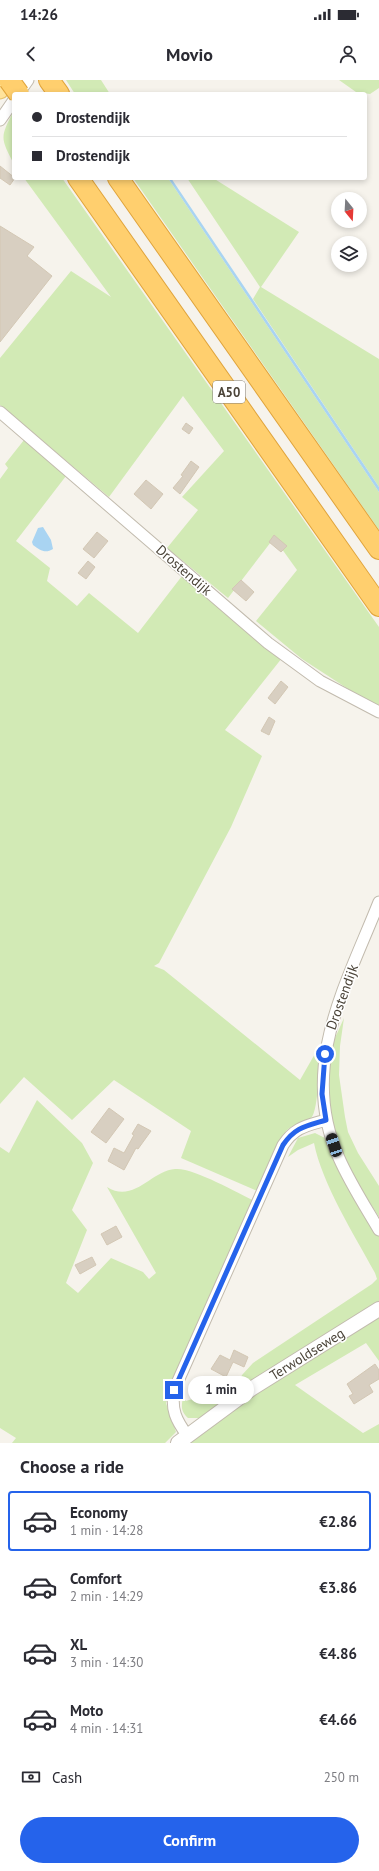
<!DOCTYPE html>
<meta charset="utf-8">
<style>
:root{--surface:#fff;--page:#f2f2f3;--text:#2b2b33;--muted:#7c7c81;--line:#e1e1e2;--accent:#2563eb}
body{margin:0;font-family:"PT Sans",sans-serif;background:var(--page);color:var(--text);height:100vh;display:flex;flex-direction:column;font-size:15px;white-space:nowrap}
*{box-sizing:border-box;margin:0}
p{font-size:13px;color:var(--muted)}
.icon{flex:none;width:22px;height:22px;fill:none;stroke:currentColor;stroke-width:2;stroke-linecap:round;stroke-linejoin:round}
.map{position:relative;height:1363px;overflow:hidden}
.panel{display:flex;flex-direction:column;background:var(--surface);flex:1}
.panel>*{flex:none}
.banner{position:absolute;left:12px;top:12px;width:355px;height:88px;border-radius:4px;box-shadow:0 2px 6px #0003;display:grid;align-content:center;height:88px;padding:0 20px;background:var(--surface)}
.needle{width:26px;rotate:162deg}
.fabs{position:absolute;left:331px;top:112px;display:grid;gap:8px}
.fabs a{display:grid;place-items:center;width:36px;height:36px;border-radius:50%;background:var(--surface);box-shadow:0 2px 6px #0003;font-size:20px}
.end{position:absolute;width:18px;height:18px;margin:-9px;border:5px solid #2563eb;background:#fff;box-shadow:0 0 0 2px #fff}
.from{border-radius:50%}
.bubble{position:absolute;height:28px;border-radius:14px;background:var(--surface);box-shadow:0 2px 6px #0003;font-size:13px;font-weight:600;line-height:28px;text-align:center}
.car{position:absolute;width:12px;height:24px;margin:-12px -6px;border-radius:5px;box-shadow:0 0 3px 1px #0007;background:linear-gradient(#222 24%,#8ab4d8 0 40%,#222 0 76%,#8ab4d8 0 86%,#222 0)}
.banner b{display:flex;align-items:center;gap:14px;height:38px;font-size:15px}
.banner b+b{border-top:1px solid var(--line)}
.banner i{width:10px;height:10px;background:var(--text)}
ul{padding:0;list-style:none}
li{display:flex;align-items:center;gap:12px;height:60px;margin:0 8px 6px;padding:0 12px;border:2px solid transparent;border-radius:4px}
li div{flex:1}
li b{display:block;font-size:15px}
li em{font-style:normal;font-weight:600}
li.active{border-color:var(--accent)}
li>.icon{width:36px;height:36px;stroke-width:1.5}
h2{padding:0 20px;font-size:18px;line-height:48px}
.pay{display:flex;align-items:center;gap:10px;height:44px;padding:0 20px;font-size:15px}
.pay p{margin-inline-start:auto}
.action{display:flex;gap:8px;margin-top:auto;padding:8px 20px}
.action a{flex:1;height:46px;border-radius:24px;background:var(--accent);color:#fff;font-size:16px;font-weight:600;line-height:46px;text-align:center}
.status{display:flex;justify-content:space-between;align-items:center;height:28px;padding:0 20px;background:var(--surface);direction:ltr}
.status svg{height:11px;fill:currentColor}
header{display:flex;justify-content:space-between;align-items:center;height:52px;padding:0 20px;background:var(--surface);font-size:18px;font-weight:600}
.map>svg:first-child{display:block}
.green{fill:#d2eab5}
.water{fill:#a9d4f2}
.building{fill:#d8cfc1;stroke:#d3c7b4}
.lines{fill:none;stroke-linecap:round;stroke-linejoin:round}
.minor-casing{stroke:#c2bbae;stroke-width:13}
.tertiary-casing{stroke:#c2bbae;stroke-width:16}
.primary-casing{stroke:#e6c16a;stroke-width:19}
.motorway-casing{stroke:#e0a43c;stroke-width:22}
.minor{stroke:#fff;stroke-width:11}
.tertiary{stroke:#fff;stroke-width:14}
.primary{stroke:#ffe39c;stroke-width:17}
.motorway{stroke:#ffcf6e;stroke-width:20}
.motorway-bridge-casing{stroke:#e0a43c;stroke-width:22;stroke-linecap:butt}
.motorway-bridge{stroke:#ffcf6e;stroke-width:20}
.route{stroke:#2563eb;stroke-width:5}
.labels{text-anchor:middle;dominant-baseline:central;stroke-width:3;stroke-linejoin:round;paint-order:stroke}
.shield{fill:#fff;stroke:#817c74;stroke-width:1}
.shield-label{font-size:13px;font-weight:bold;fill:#4b4439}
.street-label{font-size:14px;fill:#4b4439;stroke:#fff}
</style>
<div class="status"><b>14:26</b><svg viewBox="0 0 49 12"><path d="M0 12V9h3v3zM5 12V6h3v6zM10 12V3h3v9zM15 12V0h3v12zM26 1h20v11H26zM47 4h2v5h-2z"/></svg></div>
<header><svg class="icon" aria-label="back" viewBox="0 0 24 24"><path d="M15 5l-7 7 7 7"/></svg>Movio<svg class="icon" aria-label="person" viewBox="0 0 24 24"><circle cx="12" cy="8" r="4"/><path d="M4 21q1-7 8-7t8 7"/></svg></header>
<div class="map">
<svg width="379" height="1363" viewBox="0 0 379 1363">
<rect width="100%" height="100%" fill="#f6f3ec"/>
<path class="green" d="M66 0H101L110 14H75Z
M339 0H379V8L370 14 356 12Z
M14 30V84C0 57 0 58 14 30Z
M24 98H62L379 547V629L302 579 256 541 297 490 274 458 228 518 167 468 198 430 182 417 224 371 183 316 109 417 0 325V278L71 191 111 217Z
M133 98H168L379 412V450Z
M187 98H213L299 152 261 207 379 279V407L253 219 260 207Z
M24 360 66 396 16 461 50 488 47 501 77 526 89 513 138 553 182 496 282 578 225 650 262 676 231 747 159 883 154 886 164 890 300 1000 320 965C319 979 319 1031 311 1038 304 1044 293 1043 286 1051L260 1110H255L181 1078 191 1051 114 1000 72 1040 24 997 0 1024V399L8 388 5 384Z
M344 938 340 966 339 995 345 1037 348 1052 358 1073 379 1106V1137L356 1101 343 1074 328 1030 330 969Z
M37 1020 82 1063 93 1083 72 1130 87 1150 66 1203 78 1213 111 1178 143 1192 149 1199 156 1193 107 1107C134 1124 152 1090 175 1089 193 1087 237 1113 255 1121L166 1323 176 1352 165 1363H12L16 1358 0 1348V1067L9 1073Z
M315 1053 327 1059 379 1154V1222L201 1338H188C181 1332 181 1326 183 1318L186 1321C201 1316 218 1309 233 1315L242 1295 253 1283 372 1204 377 1199 375 1193C355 1156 322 1104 314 1063L298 1070 288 1077 298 1058Z
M379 1235V1281L366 1263 295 1305 363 1353 379 1344V1363H189L260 1308Z"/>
<path class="water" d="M168 98H171L379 407V412Z
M43 447 51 460 53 469C45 474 40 470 33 465L32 462 38 448Z"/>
<path class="building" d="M0 86 15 98 10 105 0 98Z
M0 146 34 167 27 176 52 196 0 262Z
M186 343 193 348 189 354 182 349Z
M191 381 199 387 180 414 173 408 183 396 181 395Z
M146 400 163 414 151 429 134 414Z
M97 452 108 461 94 478 83 469Z
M274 455 287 466 281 472 269 462Z
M88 481 95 487 86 499 78 493Z
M241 500 254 512 246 521 232 509Z
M281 601 288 607 275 624 268 618Z
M269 637 275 641 269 655 261 651Z
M109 1028 124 1039 106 1063 91 1052Z
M138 1044 151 1051 138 1069 136 1068 124 1090 108 1081 114 1068 124 1073 134 1055 132 1054Z
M116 1146 122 1157 107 1165 101 1154Z
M92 1177 96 1185 80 1194 75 1185Z
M234 1270 248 1277 244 1287 233 1282 226 1297 211 1289 220 1275 230 1280Z
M375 1284 379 1290V1299L369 1305 373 1312 354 1324 349 1316 353 1314 347 1304Z"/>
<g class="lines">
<defs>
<path id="minor" d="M18 14 28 0
M0 40 14 20
M0 332 268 563 320 601 379 632
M379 822C346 905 298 988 339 1078 350 1103 365 1126 379 1150
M187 1355C176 1340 171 1330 174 1310L283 1065C295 1047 306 1046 326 1040"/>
<path id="tertiary" d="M178 1363 251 1309 379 1229"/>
<path id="primary" d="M0 10 7 0"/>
<path id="motorway" d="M49 0 59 14
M78 98 379 526
M118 98 379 469"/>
</defs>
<use href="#minor" class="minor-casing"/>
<use href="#tertiary" class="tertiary-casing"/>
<use href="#primary" class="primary-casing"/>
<use href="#motorway" class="motorway-casing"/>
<use href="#minor" class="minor"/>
<use href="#tertiary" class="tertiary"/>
<use href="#primary" class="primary"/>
<use href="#motorway" class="motorway"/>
<defs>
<path id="motorway-bridge" d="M9 0 19 14"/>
</defs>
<use href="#motorway-bridge" class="motorway-bridge-casing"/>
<use href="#motorway-bridge" class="motorway-bridge"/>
</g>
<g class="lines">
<path class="route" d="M174 1310 283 1065C295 1047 306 1046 326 1040L322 1014 325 974"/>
</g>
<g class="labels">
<rect class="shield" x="213" y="301" width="32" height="22" rx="3"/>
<g class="shield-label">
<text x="229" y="312">A50</text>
</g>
<g class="street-label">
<text transform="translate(184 490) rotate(41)">Drostendijk</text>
<text transform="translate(342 917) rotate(-70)">Drostendijk</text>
<text transform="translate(307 1274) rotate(-32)">Terwoldseweg</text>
</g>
</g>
</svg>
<div class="fabs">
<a><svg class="needle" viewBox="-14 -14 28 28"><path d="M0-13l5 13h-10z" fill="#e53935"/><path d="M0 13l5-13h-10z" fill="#7c7c81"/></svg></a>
<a><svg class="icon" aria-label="layers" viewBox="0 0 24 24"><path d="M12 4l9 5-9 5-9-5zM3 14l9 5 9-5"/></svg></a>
</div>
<i class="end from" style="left:325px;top:974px"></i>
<i class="end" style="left:174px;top:1310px"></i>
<div class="bubble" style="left:188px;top:1296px;width:66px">1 min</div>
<i class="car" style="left:334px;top:1065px;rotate:342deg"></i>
<div class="banner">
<b><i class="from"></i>Drostendijk</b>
<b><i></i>Drostendijk</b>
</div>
</div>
<section class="panel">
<h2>Choose a ride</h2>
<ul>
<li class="active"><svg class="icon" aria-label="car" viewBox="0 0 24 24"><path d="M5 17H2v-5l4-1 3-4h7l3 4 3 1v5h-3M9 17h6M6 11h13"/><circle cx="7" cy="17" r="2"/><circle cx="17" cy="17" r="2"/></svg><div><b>Economy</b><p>1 min · 14:28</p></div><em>€2.86</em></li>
<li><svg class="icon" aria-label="car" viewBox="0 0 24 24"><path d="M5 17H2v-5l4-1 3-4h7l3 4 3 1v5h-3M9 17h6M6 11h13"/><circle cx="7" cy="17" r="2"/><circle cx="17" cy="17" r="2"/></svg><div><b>Comfort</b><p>2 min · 14:29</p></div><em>€3.86</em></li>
<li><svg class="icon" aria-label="car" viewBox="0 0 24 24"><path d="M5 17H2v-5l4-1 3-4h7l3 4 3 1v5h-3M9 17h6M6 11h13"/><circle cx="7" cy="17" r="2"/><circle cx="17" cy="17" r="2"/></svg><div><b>XL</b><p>3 min · 14:30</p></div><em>€4.86</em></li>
<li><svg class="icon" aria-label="car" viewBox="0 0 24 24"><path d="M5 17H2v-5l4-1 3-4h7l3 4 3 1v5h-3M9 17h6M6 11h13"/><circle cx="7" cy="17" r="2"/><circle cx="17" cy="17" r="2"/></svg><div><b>Moto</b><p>4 min · 14:31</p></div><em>€4.66</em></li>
</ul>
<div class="pay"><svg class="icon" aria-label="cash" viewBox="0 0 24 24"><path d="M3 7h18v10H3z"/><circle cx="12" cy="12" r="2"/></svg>Cash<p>250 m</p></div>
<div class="action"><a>Confirm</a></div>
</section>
